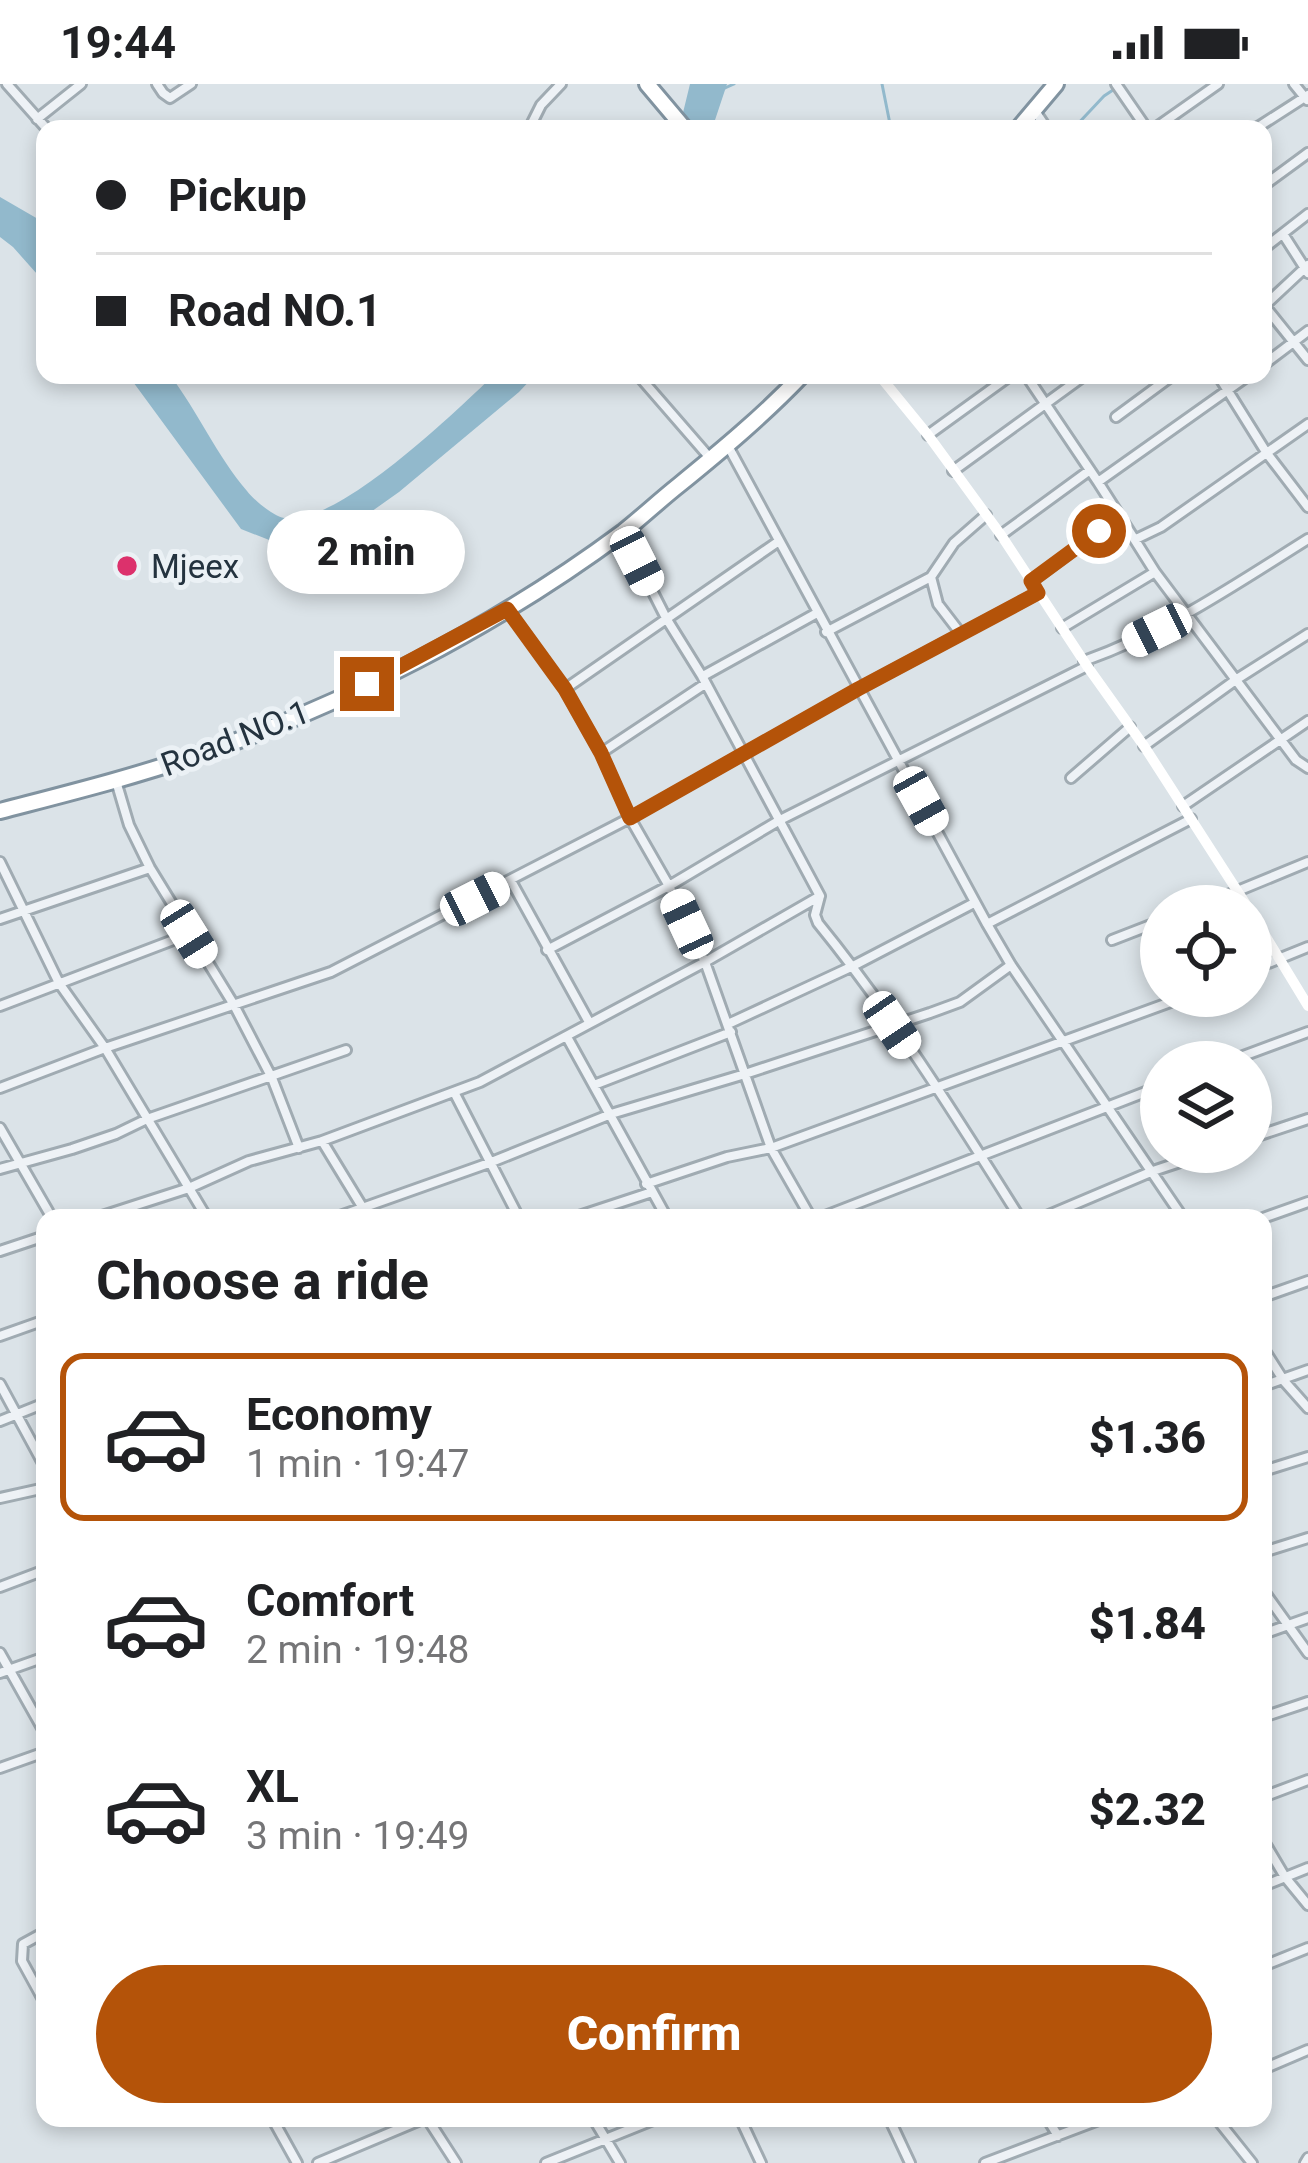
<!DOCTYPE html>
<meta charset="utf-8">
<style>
:root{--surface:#fff;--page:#f6f6f6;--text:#202124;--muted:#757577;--line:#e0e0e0;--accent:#b45309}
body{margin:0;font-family:Roboto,sans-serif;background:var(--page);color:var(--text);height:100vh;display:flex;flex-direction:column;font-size:45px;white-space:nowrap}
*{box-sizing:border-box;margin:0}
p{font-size:39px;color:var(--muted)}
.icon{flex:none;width:66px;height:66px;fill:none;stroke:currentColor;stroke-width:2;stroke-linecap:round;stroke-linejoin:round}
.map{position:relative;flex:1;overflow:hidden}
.panel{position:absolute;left:36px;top:1125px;width:1236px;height:918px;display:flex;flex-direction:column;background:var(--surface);border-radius:24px;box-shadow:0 6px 18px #0003}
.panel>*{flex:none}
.banner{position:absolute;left:36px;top:36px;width:1236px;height:264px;border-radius:24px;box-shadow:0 6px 18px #0003;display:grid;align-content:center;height:264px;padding:0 60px;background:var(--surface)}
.tools{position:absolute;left:1140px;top:801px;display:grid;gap:24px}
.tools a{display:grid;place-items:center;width:132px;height:132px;border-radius:50%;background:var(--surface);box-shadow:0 6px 18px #0003;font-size:60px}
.end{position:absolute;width:54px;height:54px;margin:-27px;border:15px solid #b45309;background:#fff;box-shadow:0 0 0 6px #fff}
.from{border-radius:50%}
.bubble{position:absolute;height:84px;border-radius:42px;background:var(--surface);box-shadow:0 6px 18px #0003;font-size:39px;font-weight:800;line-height:84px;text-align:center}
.car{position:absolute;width:36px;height:72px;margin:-36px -18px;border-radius:15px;box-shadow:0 0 9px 3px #0007;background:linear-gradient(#fff 24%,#345 0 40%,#fff 0 76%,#345 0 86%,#fff 0)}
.banner b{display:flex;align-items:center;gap:42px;height:114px;font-size:45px}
.banner b+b{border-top:3px solid var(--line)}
.banner i{width:30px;height:30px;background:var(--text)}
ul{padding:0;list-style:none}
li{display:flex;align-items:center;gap:36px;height:168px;margin:0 24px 18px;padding:0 36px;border:6px solid transparent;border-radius:24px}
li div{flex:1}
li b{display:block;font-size:45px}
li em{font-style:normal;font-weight:800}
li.on{border-color:var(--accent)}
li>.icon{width:108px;height:108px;stroke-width:1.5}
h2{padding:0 60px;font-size:54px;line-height:144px}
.primary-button{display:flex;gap:24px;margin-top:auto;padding:24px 60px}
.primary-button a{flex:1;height:138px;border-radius:72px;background:var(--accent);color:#fff;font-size:48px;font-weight:800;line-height:138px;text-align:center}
.status{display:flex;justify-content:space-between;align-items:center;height:84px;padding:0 60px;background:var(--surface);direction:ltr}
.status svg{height:33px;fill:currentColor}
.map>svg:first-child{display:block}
.water{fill:#92b9cc}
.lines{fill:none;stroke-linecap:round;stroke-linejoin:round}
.stream{stroke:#92b9cc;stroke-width:3}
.street-casing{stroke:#a0abb2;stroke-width:14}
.highway-casing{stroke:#8193a0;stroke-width:20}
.street{stroke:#eef2f6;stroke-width:8}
.secondary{stroke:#fff;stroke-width:10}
.highway{stroke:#fff;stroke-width:14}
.route{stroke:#b45309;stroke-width:15}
.poi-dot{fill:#dc316c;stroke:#ebf1f5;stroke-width:4.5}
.labels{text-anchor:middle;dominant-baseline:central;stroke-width:10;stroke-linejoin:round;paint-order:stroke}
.poi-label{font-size:33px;fill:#24333f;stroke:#ebf1f5;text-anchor:start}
.street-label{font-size:33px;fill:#24333f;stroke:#ebf1f5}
</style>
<div class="status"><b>19:44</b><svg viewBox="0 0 49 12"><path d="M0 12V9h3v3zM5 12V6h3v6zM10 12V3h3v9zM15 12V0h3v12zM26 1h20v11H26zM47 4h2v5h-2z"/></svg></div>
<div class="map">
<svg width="1308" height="2079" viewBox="0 0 1308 2079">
<rect width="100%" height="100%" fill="#dbe3e8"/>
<path class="water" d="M690 0H727L712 45H679Z
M0 113 38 135 45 143V199L13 163 0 153Z
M128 291H170C198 328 217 372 247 407 254 416 273 432 284 434 336 444 456 327 494 291H535L519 308 399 408 344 447 292 465 241 445Z"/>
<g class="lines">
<path class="stream" d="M882 0 891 45
M725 4 734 0
M1073 45 1104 12 1122 0"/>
<defs>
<path id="street" d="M7 0 47 45
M157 0 163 9 170 14 191 0
M1116 0 1147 45
M1294 0 1307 16
M1035 27 1047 45
M37 35 81 0
M529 45 541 21 561 0
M1154 45 1218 0
M1255 45 1308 11
M1263 102 1308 69
M1283 150 1308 189
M1263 165 1308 130
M1263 220 1308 276
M1264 222 1308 181
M1263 281 1308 247
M638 291 710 374
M1026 291 1098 398 1249 291
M1218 291 1266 368 1308 423
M1116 333 1173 291
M928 351 1011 291
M728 362 987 840 1011 881 1183 1134
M953 387 1085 291
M1098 398 1121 434
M623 449 666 534 702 592 820 812 815 831 818 839C893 931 957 1034 1020 1134
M1001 451 1090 386
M1136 455 1161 443 1308 340
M931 493 938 520 961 550
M1032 497 1099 447 1121 434 1155 488 1296 676 1308 684
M508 526 565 605 601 669 630 734 669 802 705 878 771 1064 811 1134
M1062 544 1155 488
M826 548 931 493 954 459 986 431
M1084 577C1168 547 1233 502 1308 455
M703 592 817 529
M565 605 779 457
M1144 662 1237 595 1308 550
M601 669 705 600
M1071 694 1130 643
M116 697 129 741 150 784 234 921 272 994 299 1064
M1183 722 1308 637
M0 778 59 899 105 964 207 1134
M511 797 589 938
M1201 822 1308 778
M0 835 150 784
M987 840 1191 735
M1112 856 1161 837
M547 866 669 802 780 736 1087 582
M1251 886 1308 863
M0 922 189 850
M728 940 853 882 974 819
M567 953 667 1134
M1227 978 1308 948
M594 1001 731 948
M0 1004 105 964 331 888 630 734 858 605 1038 509
M454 1008 519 1134
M0 1044 52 1134
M1251 1054 1308 1035
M322 1057 369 1134
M0 1085 72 1065 116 1050 147 1035 346 966
M646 1100 727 1073 771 1064 1187 912
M96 1134 189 1104 249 1077 322 1057 480 998 705 878 820 812
M334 1134 489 1079 611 1030 745 990 930 929 960 918 1011 881
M573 1134 652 1108
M820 1134 1161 1002
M1042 1134 1153 1087 1210 1068
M1263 1134 1308 1118
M0 1167 45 1152
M1263 1213 1308 1197
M0 1252 45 1236
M1263 1264 1284 1297 1308 1324
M0 1300 45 1383
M1263 1302 1308 1286
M0 1337 45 1319
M1263 1387 1308 1373
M0 1414 45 1404
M1263 1468 1308 1454
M0 1503 45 1486
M1263 1506 1308 1569
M1263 1550 1308 1534
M0 1569 45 1649
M0 1589 45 1573
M1263 1633 1308 1618
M0 1684 45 1668
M1263 1713 1308 1696
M1263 1756 1285 1793 1308 1821
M1263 1802 1308 1784
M45 1848 23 1860 22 1877 45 1919
M1263 1882 1308 1864
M1263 1985 1308 1966
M272 2034 297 2079
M427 2034 456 2079
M593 2034 620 2079
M740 2034 761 2079
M889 2034 910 2079
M1047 2034 1058 2052
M1216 2034 1252 2079
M318 2079 425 2034
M546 2079 658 2034
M985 2079 1104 2034
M1305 2079 1308 2074"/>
<path id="highway" d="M647 0 685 45
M1018 45 1056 0
M0 727C65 710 130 694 194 672 341 623 498 541 623 448 642 433 660 416 679 401 722 366 764 331 802 291"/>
</defs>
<use href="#street" class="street-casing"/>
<use href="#highway" class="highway-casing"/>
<use href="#street" class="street"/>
<path class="secondary" d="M879 291 928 351 1001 451 1087 582 1144 662 1247 822
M1251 828 1308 922"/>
<use href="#highway" class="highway"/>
</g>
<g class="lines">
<path class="route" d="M367 600 507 525 565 605 601 669 630 734 858 605 1038 509 1031 497 1099 447"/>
</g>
<circle class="poi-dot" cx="127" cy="482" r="12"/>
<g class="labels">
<g class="poi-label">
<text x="151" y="482">Mjeex</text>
</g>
<g class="street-label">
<text transform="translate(235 654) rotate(-21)">Road NO.1</text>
</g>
</g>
</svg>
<div class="tools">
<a><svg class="icon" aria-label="locate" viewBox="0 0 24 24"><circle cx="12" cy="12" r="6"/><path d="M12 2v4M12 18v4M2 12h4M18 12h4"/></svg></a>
<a><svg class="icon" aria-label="layers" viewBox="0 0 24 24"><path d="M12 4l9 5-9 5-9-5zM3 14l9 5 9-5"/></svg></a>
</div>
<i class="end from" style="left:1099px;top:447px"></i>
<i class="end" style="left:367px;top:600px"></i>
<div class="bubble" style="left:267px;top:426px;width:198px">2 min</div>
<i class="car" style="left:637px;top:477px;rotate:153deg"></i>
<i class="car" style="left:1157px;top:546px;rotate:244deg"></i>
<i class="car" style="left:921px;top:717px;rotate:151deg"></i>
<i class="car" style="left:475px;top:815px;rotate:63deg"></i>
<i class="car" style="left:687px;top:840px;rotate:335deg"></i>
<i class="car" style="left:189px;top:850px;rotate:148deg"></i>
<i class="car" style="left:892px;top:941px;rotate:146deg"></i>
<div class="banner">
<b><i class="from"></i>Pickup</b>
<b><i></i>Road NO.1</b>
</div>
<section class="panel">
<h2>Choose a ride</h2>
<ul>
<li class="on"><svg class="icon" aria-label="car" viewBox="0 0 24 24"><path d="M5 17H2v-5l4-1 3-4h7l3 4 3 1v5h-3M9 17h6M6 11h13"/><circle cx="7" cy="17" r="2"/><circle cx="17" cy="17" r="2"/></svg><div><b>Economy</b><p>1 min · 19:47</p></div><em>$1.36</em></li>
<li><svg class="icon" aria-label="car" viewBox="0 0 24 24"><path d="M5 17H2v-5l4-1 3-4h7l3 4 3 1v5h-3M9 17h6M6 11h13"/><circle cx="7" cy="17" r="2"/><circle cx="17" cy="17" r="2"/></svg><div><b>Comfort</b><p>2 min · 19:48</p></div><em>$1.84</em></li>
<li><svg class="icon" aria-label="car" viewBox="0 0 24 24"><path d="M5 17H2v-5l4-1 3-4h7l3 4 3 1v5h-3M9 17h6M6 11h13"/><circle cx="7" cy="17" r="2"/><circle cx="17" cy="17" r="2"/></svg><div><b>XL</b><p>3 min · 19:49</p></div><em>$2.32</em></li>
</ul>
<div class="primary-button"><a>Confirm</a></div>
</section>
</div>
